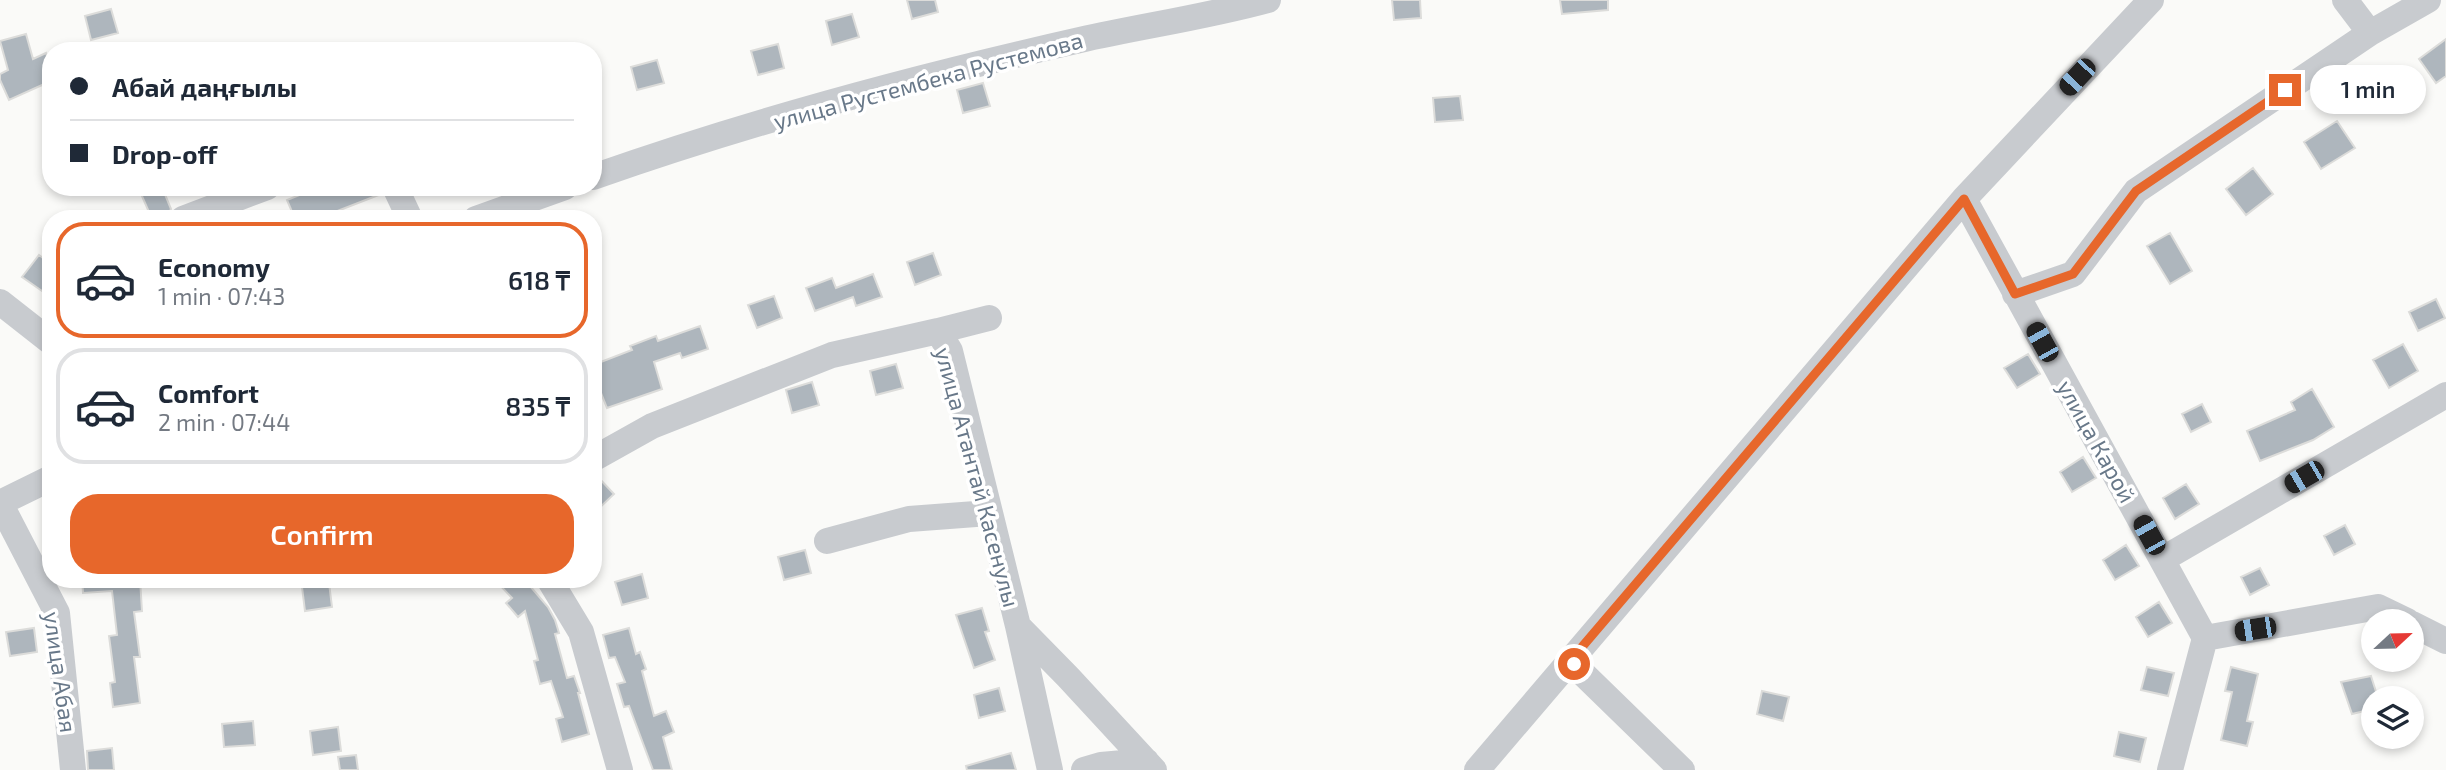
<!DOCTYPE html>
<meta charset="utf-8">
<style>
:root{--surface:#fff;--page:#f6f6f7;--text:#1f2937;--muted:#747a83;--line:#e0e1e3;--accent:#e7672b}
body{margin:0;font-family:"Exo 2",sans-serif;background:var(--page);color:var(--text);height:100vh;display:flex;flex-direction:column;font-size:26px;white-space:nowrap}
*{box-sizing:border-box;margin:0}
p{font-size:23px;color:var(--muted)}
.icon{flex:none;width:38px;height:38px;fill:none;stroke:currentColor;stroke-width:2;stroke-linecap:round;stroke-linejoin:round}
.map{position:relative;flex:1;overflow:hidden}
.panel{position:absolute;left:42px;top:210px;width:560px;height:378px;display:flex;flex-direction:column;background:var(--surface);border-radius:28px;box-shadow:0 4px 10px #0003}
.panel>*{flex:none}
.top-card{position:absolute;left:42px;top:42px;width:560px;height:154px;border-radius:28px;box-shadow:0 4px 10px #0003;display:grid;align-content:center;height:154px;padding:0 28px;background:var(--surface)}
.needle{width:46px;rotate:68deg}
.tools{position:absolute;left:2361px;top:609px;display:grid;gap:14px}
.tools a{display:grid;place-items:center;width:63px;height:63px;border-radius:50%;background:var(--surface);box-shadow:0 4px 10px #0003;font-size:35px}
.end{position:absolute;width:32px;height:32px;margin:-16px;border:9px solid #e7672b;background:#fff;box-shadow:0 0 0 4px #fff}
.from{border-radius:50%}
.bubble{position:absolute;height:49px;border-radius:24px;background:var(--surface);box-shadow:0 4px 10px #0003;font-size:23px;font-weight:600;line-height:49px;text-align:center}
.car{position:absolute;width:21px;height:42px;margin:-21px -10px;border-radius:9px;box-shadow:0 0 5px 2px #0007;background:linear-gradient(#222 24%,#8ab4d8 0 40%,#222 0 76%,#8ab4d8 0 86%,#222 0)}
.top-card b{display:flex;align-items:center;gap:24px;height:66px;font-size:26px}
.top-card b+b{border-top:2px solid var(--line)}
.top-card i{width:18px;height:18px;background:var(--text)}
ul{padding:12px 0 0;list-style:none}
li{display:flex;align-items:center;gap:21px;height:116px;margin:0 14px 10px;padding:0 14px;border:4px solid var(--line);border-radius:28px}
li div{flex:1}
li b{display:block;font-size:26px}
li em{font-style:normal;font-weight:600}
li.selected{border-color:var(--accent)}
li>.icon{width:63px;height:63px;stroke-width:1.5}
.button{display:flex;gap:14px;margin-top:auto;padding:14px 28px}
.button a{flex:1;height:80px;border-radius:28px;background:var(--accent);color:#fff;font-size:28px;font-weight:600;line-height:80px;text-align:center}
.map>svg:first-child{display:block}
.building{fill:#aeb6bd;stroke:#dcdcda;stroke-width:2}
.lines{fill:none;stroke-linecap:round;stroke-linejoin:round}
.minor{stroke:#c8cbcf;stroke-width:26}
.route{stroke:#e7672b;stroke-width:9}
.labels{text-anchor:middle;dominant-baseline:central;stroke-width:7;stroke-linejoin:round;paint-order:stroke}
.street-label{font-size:23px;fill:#687889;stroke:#fff}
</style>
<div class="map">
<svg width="2446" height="770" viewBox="0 0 2446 770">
<rect width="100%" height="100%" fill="#fafaf8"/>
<path class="building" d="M907 0H935L938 12 912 19Z
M1392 0H1420L1421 18 1394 20Z
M1560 0H1608V10L1562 14Z
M111 9 118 33 91 40 85 16Z
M852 14 859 37 832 45 826 21Z
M26 34 33 59 46 53 51 68V81L9 100 0 80V74L8 70 0 41Z
M2446 39V76L2436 83 2419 59Z
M778 44 784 68 758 75 751 51Z
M657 60 664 83 637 90 631 67Z
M983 83 990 106 963 113 957 90Z
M1460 96 1463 120 1435 122 1433 98Z
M2337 121 2355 148 2321 169 2304 142Z
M2253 168 2273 194 2246 215 2226 189Z
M138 187H162L171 209 170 211 152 219Z
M319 187H380L381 194 317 219H295L287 200Z
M2170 233 2192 271 2170 284 2147 246Z
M933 253 941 275 915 285 907 262Z
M39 255 51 264V279L42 291 22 277Z
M873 274 882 297 856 306 853 297 815 311 806 288 832 278 836 288Z
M774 296 782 318 757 328 748 305Z
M2436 299 2445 318 2418 331 2409 312Z
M700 326 708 349 682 358 680 353 654 362 662 389 607 408 599 388 593 390V365L632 350 630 346 656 336 658 341Z
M2403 344 2418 371 2389 388 2373 360Z
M2028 354 2040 374 2017 388 2004 368Z
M896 364 903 388 876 395 870 371Z
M812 382 819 405 792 413 786 390Z
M2312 389 2334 427 2313 440 2260 461 2247 431 2295 410 2291 402Z
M2202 404 2211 422 2191 432 2182 414Z
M2083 457 2096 478 2072 492 2060 472Z
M595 474 614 494 593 514V475Z
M2186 484 2199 504 2175 519 2163 498Z
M2345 525 2355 544 2334 555 2324 536Z
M2126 545 2139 566 2115 580 2103 560Z
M805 550 811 573 784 580 778 557Z
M2260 568 2269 585 2250 595 2241 577Z
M642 574 648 598 622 605 615 582Z
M82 579H140L142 611 134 612 140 657H134L140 703 113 707 110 683 115 682 109 636 117 635 112 591 83 593Z
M494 579H524L548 607 555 620 559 633 555 634 567 678 574 676 580 693H578L589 734 562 742 556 719 563 717 551 681 540 684 534 661 538 660 525 611 518 617 506 603 512 598Z
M329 583 332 607 305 611 302 587Z
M2159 602 2172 623 2148 637 2136 617Z
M982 608 989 631 985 632 995 660 974 668 956 615Z
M34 628 37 652 10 656 6 632Z
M629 628 636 654 640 652 646 669 642 671 654 716 666 711 674 732 663 737 672 770H653L629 706 624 707 617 684 625 682 615 657 609 658 603 635Z
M2147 667 2174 673 2168 696 2141 690Z
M2231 667 2258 674 2247 721 2253 722 2247 746 2221 740 2232 692 2225 691Z
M2371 676 2378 698H2373V709L2352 714 2341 682Z
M999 688 1005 711 979 718 974 695Z
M1762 691 1789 697 1783 721 1757 714Z
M253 721 255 745 224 747 222 724Z
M338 727 341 751 313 755 310 731Z
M2119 732 2146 738 2140 762 2114 756Z
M112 748 114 770H88L87 751Z
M1011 753 1016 770H967L966 766Z
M356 755 358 770H340L338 757Z"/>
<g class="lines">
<path class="minor" d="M2345 0 2370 33
M593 177C752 121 916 77 1080 40 1142 26 1206 17 1268 0
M395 187 410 219
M1964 199 2205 638 2170 770
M183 219 267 187
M476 219 565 187
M2015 294 2073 274 2136 191 2370 33 2428 0
M0 302 51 342
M938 331 989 318
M593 459 652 426 832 355 938 331 950 351 1018 626 1068 677 1154 770
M0 503 57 613 73 770
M0 503 51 478
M827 541 909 519 989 513
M2163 559 2446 395
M549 579 581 632 620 770
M2412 624 2446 641
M1018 626 1050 770
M2205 638 2378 607 2407 621
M1570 661 1682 770
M1084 770 1101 765 1146 761
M1477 770 1964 199 2151 0"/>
</g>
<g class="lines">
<path class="route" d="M1574 664 1570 661 1964 199 2015 294 2073 274 2136 191 2285 90"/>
</g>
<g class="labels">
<g class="street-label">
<text transform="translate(928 80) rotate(-15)">улица Рустембека Рустемова</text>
<text transform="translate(2097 441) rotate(61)">улица Карой</text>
<text transform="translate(978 477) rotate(75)">улица Атантай Касенулы</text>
<text transform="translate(61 672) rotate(82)">улица Абая</text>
</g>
</g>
</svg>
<div class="tools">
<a><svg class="needle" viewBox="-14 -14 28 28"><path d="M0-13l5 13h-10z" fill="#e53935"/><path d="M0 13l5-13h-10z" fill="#747a83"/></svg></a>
<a><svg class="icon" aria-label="layers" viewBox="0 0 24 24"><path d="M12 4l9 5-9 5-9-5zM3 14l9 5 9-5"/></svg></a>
</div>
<i class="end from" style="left:1574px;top:664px"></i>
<i class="end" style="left:2285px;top:90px"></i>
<div class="bubble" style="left:2310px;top:65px;width:116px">1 min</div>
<i class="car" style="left:2077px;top:77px;rotate:223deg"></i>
<i class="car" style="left:2042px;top:342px;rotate:331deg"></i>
<i class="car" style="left:2304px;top:477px;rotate:240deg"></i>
<i class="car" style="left:2149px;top:535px;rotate:331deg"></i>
<i class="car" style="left:2255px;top:629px;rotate:261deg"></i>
<div class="top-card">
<b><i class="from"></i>Абай даңғылы</b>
<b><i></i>Drop-off</b>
</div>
<section class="panel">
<ul>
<li class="selected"><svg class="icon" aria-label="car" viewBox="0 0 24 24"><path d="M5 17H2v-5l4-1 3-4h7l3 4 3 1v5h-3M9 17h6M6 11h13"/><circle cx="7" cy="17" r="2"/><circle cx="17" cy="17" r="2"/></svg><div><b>Economy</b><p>1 min · 07:43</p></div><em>618 ₸</em></li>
<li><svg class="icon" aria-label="car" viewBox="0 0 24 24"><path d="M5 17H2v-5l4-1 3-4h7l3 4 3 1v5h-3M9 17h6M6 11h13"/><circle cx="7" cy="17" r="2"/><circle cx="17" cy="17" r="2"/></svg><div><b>Comfort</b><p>2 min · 07:44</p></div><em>835 ₸</em></li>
</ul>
<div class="button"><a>Confirm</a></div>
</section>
</div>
